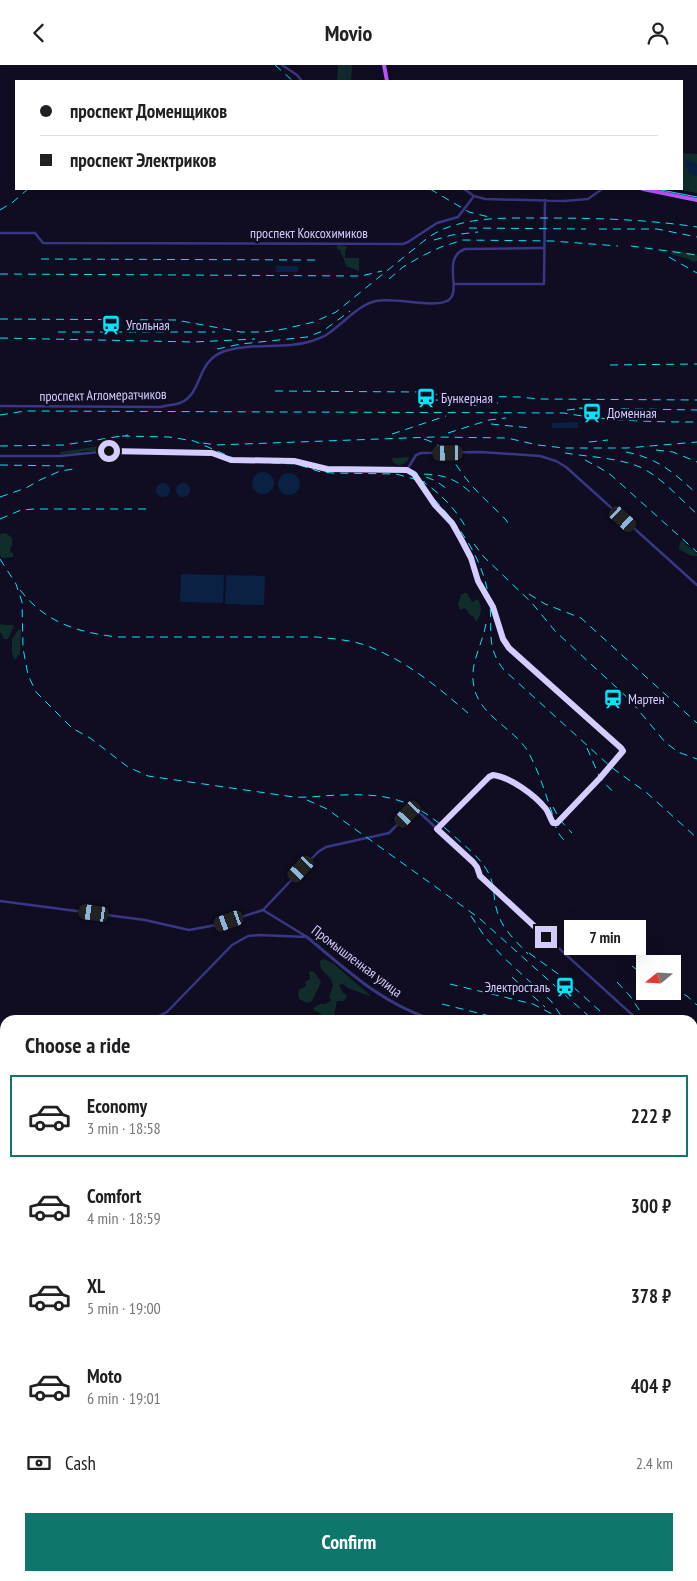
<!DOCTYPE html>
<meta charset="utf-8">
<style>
:root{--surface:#fff;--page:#f6f6f6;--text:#202124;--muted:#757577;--line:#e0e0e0;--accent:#0f766e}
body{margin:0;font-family:"PT Sans Narrow",sans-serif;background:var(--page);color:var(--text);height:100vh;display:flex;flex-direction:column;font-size:19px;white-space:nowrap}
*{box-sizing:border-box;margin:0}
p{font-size:16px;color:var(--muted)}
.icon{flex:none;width:28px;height:28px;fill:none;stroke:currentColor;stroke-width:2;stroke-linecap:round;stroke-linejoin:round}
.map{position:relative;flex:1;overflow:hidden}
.details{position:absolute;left:0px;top:950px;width:698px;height:566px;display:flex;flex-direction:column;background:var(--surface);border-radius:15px 15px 0 0;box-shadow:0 5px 20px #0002}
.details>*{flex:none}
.banner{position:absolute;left:15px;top:15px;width:668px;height:110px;border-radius:0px;box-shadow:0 5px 20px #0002;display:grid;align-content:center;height:110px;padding:0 25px;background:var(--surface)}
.needle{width:32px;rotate:252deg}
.tools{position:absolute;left:636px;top:890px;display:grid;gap:10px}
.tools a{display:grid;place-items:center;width:45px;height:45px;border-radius:0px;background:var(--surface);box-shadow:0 5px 20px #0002;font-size:25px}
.end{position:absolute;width:22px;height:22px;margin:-11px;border:6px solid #d3ceff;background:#111;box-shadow:0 0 0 2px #111}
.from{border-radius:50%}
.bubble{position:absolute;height:35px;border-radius:0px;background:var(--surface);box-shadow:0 5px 20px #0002;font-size:16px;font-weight:700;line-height:35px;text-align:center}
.car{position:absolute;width:15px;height:30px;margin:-15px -8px;border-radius:6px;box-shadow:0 0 4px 1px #0007;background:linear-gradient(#222 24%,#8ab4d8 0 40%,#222 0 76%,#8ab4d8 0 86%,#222 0)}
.banner b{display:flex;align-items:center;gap:18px;height:48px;font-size:19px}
.banner b+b{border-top:1px solid var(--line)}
.banner i{width:12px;height:12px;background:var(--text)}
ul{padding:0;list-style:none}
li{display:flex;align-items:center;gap:15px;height:82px;margin:0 10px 8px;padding:0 15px;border:2px solid transparent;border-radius:0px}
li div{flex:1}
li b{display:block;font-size:19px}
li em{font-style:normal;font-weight:700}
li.on{border-color:var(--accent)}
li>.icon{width:45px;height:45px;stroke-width:1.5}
h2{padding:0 25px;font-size:22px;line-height:60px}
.pay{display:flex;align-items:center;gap:12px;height:55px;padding:0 25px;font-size:19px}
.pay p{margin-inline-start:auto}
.cta{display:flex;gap:10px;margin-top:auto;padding:10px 25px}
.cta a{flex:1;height:58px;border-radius:0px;background:var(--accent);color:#fff;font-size:20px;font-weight:700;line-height:58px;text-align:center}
header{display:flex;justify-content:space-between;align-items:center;height:65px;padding:0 25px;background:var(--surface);font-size:22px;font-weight:700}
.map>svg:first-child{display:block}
.green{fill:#102d2b}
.water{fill:#0a2144}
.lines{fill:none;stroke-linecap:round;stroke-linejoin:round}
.stream{stroke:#0a2144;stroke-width:1}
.minor{stroke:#383783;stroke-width:2.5}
.tertiary{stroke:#383783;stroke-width:3}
.primary{stroke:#b5f;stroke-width:4}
.tram{stroke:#00e7f9;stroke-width:1}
.rail{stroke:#00e7f9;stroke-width:1;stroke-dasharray:8 6;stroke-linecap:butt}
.route{stroke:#d3ceff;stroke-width:6}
.labels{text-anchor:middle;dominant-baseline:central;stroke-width:5;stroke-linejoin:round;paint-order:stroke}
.street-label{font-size:14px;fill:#d3ceff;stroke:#100d22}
.poi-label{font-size:14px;fill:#d3ceff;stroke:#100d22;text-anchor:start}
</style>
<header><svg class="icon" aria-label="back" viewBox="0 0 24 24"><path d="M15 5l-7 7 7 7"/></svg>Movio<svg class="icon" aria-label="person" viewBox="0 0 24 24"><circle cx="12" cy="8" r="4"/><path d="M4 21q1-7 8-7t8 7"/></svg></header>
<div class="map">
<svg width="697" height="1516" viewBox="0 0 697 1516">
<rect width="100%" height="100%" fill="#100d22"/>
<path class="green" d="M338 0H352L351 16H337Z
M681 88 697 89V128L677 124H681Z
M338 180 346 181 347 183 345 186V193H359V206L346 201C345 195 342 191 340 185L337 184V181Z
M672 185 694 189 697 191V196L694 197C686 192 679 192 671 189Z
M106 380H115L113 383 100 384 98 386H82L79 388 60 389V387Z
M408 392 409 393C407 398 403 400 398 400L393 397 392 393Z
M6 468 12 473V481L10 483V487L13 488V492L2 493 0 490V469Z
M682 476 697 489V491H691L679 484 680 477Z
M465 528H467L472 537 478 534C482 542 482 549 476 557L474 552 470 550 467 545 465 543 460 545 458 538 462 529Z
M0 559 5 560H13L14 561 8 574H4L0 567Z
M19 564H20L21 566 20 589 15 595 12 589V574Z
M324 894 334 899 372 932 348 923 343 919 339 920 343 928 347 931 344 936H337L334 951 330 955C323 955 322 947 315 946L313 943 320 939H325L332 935 329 932 333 921C332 918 332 915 330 913 325 906 320 907 320 896Z
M309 906 314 907 321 917 312 936 307 938 299 934 298 929 299 925 306 921 305 917 310 914Z
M0 966 5 973V1005L0 1010Z
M692 1035 697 1036V1061L693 1066Z
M5 1042V1151L0 1144V1045Z
M5 1178V1205C0 1196 0 1188 5 1178Z
M140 1511H185L186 1516H143Z
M359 1511H389L392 1516H363Z"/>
<path class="water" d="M685 94 697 99V111L690 109 686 101Z
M276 201H298V207H276Z
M578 357V363H552V358Z
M252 418a11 11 0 1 1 22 0a11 11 0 1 1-22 0Z
M278 419a11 11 0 1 1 22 0a11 11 0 1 1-22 0Z
M176 425a7 7 0 1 1 14 0a7 7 0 1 1-14 0Z
M156 425a7 7 0 1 1 14 0a7 7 0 1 1-14 0Z
M181 509 224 510 223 538 180 537Z
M226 510 265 511 264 540 225 539Z"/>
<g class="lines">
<path class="stream" d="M347 16V0"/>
<path class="minor" d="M282 0 297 10 302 16
M464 124 474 131 485 134 564 136 588 134 602 124
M0 168H35L43 178 403 179 408 177 437 158 458 152 474 131
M454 219H544L545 135
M0 341 161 342C167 340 175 340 180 338 204 328 195 296 225 286 254 277 284 285 312 276 316 274 322 273 326 270 341 261 359 239 376 236 394 232 433 243 447 236 464 228 440 193 465 184L543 183
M0 391H60L109 386 213 388 231 395 294 396 327 404 407 405 414 409 435 440 452 458 461 473 471 493 478 516 493 542 503 574 509 583 621 683 623 686V689L557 758H553C550 753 549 748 546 744 537 732 504 705 489 712L437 764
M407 405 416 390 421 388 480 387 540 391 556 396 566 402 697 520
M0 836 145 855 189 865 216 860 263 845
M263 845 318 787 326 782 389 768 408 749 415 746 421 749 473 797 477 802 480 811 499 829 638 955
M263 845 307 872
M151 955 167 947 232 880 248 871 259 870 307 872
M692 1003 697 1004
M0 1042 5 1038
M0 1386 5 1393
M86 1511 89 1516"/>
<path class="tertiary" d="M307 872C347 905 383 940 434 955
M692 1030 697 1031
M692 1293 697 1281
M558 1511 560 1516
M103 1516 115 1511"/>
<path class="primary" d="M384 0 387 16
M643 124 697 135"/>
<path class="tram" d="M656 124 697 132"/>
<path class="rail" d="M275 0 293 16
M430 124 469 147 489 152
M0 145 13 137 28 124
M469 163 586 164
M599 164H657L697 172
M434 175 452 170 478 167
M631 181 697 190
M669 192 697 208
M41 194 319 195
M0 209 361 211 382 206
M389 214 403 202 422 191 441 182 463 175 552 176 618 181
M0 254 176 255 241 267H264L284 264 314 257 336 247 425 175C434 168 444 163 455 160 482 152 512 153 540 153 593 153 644 154 697 162
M58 267H215
M0 273 194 277 255 274
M217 284 241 279 307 272 323 266 350 246
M610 300 697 299
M275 326 419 327 448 331 520 332 539 334 697 335
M418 336 438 335
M469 341 498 338
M579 343 697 345
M567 345 585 343
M0 350 25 346 564 348C608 356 652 357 697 357
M491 359 531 363
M448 368 489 355 506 353
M392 369 446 351
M122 371 169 372 194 376 238 395 249 397 296 399 321 407 333 408 396 409 425 417
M424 374C451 383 452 397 468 416 479 430 494 442 506 455L511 463
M589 377 608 375
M203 378 216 380 434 372 507 373 538 380 564 383H627L697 377
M0 381 64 380 128 370
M656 385 673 387 697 397
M626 387C658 393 674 408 697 429
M565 388C589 392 623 393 644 404 664 415 680 434 697 449
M585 395 600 403 611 410 697 487
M0 400 67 401
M410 409C436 409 450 409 470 427
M426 412 436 416 450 426
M420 415C438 426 455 443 465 461
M0 432 26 423 40 415 60 406 74 404
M434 434C461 463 482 492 489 533 494 561 484 580 504 605L611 702 647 728 697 773
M0 454 21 445 35 444H146
M474 479 484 492 532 538 555 566 630 635 665 677 678 687 697 694
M0 494 16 519 22 537 23 583 28 610 36 627 72 663 90 673 128 702 148 711 294 732C310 733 326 730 343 730 393 728 416 737 453 770 467 783 481 793 489 809 495 821 493 834 497 846 502 864 516 876 528 889
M20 525C46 558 77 567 117 572H317C334 574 354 575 370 582 408 597 439 623 469 649
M529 529 545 539 581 553 697 658
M486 559C482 581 469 599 474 622 480 651 512 662 527 685 537 702 544 724 550 742 555 755 554 766 565 776
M587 683 600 713 615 729
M307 735 327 744 479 853 593 955
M553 742 561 756 572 768
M471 851 485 872 503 892 551 936 564 955
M529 888 561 911 610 955
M632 901 645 911
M512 912 545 942
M617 917 630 931 646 955
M450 919 533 939 556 951
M672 923 687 931 697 940
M442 939 506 955
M692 985H697
M692 997 697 996
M553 1516 588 1513 620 1516"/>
</g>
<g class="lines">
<path class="route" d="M109 386 212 388 231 395 294 396 327 404 407 405 414 409 435 440 452 458 461 474 471 493 478 516 493 542 503 574 509 583 621 683 623 686 600 713 557 758H553C550 753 549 748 546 744 535 730 510 712 493 710L489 712 437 764 473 797 477 802 480 811 546 872"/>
</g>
<defs>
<symbol id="station-bare" viewBox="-9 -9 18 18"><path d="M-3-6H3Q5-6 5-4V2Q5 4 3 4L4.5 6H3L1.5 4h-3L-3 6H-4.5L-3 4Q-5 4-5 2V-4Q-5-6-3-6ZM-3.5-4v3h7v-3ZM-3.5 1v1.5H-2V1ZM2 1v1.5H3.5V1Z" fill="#00e7f9" stroke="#100d22" stroke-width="2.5" paint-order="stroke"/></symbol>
</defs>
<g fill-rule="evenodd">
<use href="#station-bare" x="97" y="246" width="28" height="28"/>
<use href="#station-bare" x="412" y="319" width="28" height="28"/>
<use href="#station-bare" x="578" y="334" width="28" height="28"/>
<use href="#station-bare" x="599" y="620" width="28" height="28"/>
<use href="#station-bare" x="551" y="908" width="28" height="28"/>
</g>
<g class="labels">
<g class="street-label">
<text x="309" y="168">проспект Коксохимиков</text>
<text transform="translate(103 330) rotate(-1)">проспект Агломератчиков</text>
<text transform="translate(357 896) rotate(37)">Промышленная улица</text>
</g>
<g class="poi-label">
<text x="126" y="260">Угольная</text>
<text x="441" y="333">Бункерная</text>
<text x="607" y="348">Доменная</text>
<text x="628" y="634">Мартен</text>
<text x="550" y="922" text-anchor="end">Электросталь</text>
</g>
</g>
</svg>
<div class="tools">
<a><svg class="needle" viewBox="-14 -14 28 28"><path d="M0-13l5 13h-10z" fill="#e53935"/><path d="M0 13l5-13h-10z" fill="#757577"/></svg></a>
</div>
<i class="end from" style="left:109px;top:386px"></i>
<i class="end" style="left:546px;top:872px"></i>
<div class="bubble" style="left:564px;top:855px;width:82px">7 min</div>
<i class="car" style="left:448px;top:388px;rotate:269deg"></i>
<i class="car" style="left:623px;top:454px;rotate:132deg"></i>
<i class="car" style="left:408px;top:749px;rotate:223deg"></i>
<i class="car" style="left:301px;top:804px;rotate:223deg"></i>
<i class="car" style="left:94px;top:848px;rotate:278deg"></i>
<i class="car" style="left:229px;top:856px;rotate:250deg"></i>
<div class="banner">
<b><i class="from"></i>проспект Доменщиков</b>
<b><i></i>проспект Электриков</b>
</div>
<section class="details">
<h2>Choose a ride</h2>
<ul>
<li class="on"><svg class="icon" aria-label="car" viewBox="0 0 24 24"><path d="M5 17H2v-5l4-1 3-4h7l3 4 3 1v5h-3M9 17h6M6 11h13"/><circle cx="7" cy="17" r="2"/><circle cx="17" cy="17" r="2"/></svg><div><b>Economy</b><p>3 min · 18:58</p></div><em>222 ₽</em></li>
<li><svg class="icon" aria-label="car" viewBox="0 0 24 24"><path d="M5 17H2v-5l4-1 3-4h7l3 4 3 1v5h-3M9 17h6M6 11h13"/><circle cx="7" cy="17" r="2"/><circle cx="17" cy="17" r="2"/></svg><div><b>Comfort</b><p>4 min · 18:59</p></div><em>300 ₽</em></li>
<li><svg class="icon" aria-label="car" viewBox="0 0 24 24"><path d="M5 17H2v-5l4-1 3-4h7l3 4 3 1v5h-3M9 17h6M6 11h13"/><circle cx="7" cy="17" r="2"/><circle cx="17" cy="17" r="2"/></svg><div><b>XL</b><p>5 min · 19:00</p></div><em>378 ₽</em></li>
<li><svg class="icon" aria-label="car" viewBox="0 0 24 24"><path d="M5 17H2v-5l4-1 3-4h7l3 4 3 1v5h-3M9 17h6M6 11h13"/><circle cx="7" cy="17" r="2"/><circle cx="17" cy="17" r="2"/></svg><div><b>Moto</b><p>6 min · 19:01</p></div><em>404 ₽</em></li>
</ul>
<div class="pay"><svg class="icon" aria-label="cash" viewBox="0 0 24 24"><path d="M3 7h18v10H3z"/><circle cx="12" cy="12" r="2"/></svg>Cash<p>2.4 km</p></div>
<div class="cta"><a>Confirm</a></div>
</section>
</div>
